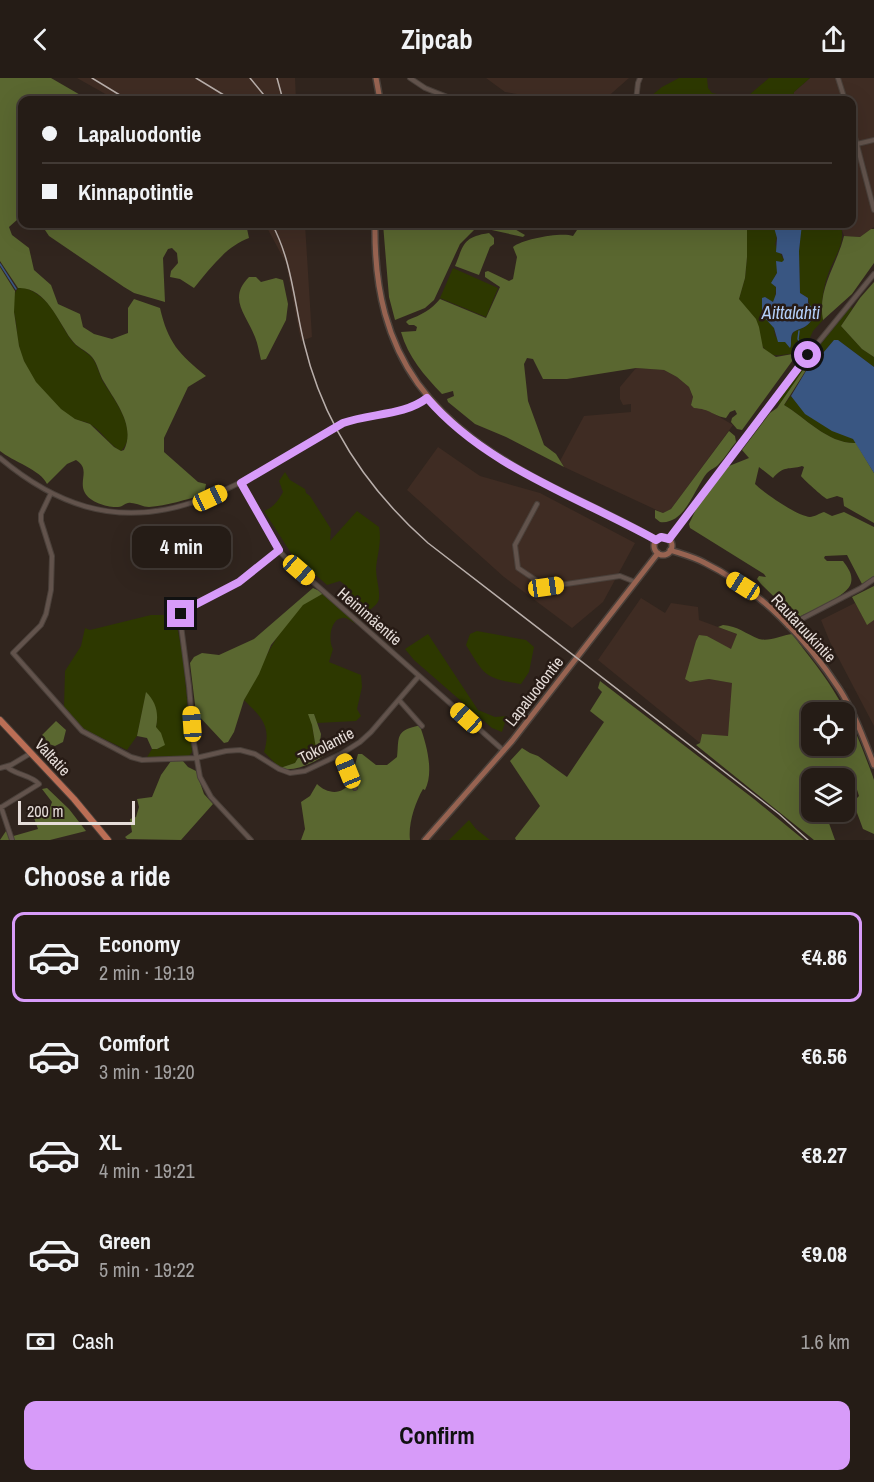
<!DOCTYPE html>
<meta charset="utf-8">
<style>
:root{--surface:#251c16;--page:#312923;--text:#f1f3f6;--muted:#a3a1a1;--line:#423a35;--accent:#d79bf9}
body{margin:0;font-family:"Archivo Narrow",sans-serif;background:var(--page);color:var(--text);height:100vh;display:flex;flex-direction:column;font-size:22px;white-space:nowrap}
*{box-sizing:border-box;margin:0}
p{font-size:20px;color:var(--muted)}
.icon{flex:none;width:33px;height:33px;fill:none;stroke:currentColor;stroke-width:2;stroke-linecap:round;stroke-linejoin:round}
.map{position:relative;height:762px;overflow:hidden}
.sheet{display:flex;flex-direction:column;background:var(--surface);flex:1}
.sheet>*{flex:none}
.top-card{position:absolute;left:18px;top:18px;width:838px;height:132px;border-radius:12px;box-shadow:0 6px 24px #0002,0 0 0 2px var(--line);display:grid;align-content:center;height:132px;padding:0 24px;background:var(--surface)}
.controls{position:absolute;left:801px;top:624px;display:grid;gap:12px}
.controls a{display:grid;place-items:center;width:54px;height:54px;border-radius:12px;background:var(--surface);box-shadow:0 6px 24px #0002,0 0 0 2px var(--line);font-size:30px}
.scale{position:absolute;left:18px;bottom:15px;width:117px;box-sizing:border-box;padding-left:6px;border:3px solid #e6ddd9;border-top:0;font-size:16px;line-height:21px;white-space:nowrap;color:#e6ddd9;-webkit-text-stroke:4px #271b15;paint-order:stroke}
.end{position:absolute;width:27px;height:27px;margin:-14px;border:8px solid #d79bf9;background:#111;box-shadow:0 0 0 3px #111}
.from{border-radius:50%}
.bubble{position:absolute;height:42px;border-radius:12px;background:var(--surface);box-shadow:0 6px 24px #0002,0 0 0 2px var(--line);font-size:20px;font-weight:800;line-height:42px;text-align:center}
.car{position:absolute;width:18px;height:36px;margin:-18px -9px;border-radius:8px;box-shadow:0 0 4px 2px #0007;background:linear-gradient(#f5c518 24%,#345 0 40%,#f5c518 0 76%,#345 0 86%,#f5c518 0)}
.top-card b{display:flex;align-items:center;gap:21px;height:57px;font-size:22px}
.top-card b+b{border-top:2px solid var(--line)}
.top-card i{width:15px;height:15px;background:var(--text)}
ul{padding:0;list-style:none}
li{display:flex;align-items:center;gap:18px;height:90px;margin:0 12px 9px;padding:0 12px;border:3px solid transparent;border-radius:12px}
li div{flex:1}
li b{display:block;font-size:22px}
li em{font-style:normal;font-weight:800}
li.on{border-color:var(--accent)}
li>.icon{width:54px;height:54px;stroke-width:1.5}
h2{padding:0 24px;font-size:27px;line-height:72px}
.pay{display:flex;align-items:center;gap:15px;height:66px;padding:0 24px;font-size:22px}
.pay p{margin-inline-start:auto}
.button{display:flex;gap:12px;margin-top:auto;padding:12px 24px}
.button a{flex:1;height:69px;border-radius:12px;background:var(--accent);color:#111;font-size:24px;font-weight:800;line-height:69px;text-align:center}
header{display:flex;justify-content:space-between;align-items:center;height:78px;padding:0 24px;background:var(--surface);font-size:27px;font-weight:800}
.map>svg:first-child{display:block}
.built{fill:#3f2c23}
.green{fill:#2d3800}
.forest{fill:#5a6730;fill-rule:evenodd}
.water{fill:#395682}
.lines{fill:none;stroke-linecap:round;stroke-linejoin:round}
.stream{stroke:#395682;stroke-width:1.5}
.minor-casing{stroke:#4a403a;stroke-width:6}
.major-casing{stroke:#4a403a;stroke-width:8}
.highway-casing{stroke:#4a403a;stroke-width:8}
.minor{stroke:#62534c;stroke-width:4}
.major{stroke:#976351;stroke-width:5}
.highway{stroke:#bb6e55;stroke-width:6}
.rail{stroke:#b9afab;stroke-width:1.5}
.minor-bridge-casing{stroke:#4a403a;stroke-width:6;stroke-linecap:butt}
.minor-bridge{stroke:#62534c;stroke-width:4}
.route{stroke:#d79bf9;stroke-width:8}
.labels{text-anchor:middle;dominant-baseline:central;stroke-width:5;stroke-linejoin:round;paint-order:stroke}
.street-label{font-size:16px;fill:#e6ddd9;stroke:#271b15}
.water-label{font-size:18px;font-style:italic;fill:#b3cff9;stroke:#271b15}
</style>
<header><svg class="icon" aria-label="back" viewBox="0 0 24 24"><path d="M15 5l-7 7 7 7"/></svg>Zipcab<svg class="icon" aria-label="share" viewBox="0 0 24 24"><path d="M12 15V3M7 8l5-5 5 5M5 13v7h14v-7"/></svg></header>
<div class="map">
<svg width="874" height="762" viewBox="0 0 874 762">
<rect width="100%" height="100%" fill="#31251e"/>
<path class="built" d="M77 0H295L296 22H116Z
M486 0H629L604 22H551L505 14Z
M810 0H874V149L860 159 844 158 840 146H852V22H792L794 14Z
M265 146H305L312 259 301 263 286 185Z
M636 290 664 292 677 299 689 309 693 320 691 326 706 331 733 347 671 431 663 435 564 389 560 383 584 338 631 334V326L623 327 620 321V309Z
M438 369 480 398 540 415 635 465 603 524 572 550 504 499 407 412Z
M641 520 665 535 671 525 698 529 699 542 737 556 731 572 707 558 690 604 709 601 733 605 728 659 702 656 700 665 598 582Z
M855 525 867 546 874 542V648L830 564 821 542Z"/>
<path class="green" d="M679 0H707L708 10 712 15 737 20 749 17 769 0H810L794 14 792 22H646L662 9Z
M747 146H773C777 153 778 158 775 166L784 182 772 204 776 209 775 222 771 224 765 219 763 223 765 238 774 250 775 258 782 264 785 263 790 270 792 257 795 253 805 249 813 241 808 220 800 215 799 173 801 148 802 146 841 147C845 165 837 175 830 191 824 206 820 225 823 242L813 253 806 269 803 266 800 268 803 270C793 278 793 275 781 277 760 281 756 251 750 236 747 230 742 227 739 221L745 200 747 179Z
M453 190 498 210 486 239 440 220Z
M23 209C53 220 56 241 72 263 78 271 87 273 93 281 97 287 99 295 102 302 112 319 141 354 121 373 109 367 102 353 90 346 85 343 78 343 73 340 49 326 25 296 19 268 17 261 17 253 16 245 14 234 10 220 18 210Z
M851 228 852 231 841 248 862 271 874 279V289L838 262H834L823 275 803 292 779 327 778 324 793 301Z
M791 318 800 329 853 361 856 365C828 366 806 340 784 327Z
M285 394 290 402 305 411 306 415 310 418 331 451 330 463 357 433 379 449C382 464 377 477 376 491 376 501 380 511 379 520 379 524 375 528 371 531 361 537 348 522 340 516L346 512 345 507 340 503 327 507 291 475 264 433C274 429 278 423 283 414L279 403Z
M324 515 356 546C352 544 347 539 342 540 330 541 328 563 333 571L329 584 361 597 362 609 357 631 361 638 356 643 317 645 314 636 312 647 317 676 307 680H298L295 685 280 690 264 674C272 648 261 639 244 622 261 589 276 553 303 526 309 521 317 519 324 515Z
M151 537H168L176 543 183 579 192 674 189 678 147 679 152 671H159L156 649 157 642 146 615 137 658 127 672 85 652 64 630 65 593 81 568 85 550 90 552Z
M477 553 526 562 534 569 529 594 521 606C484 600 485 598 466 567L470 556Z
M428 556 478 632 495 639 507 638 502 654 492 650 414 582 405 571Z
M469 742 476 751 490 762H449Z"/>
<path class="forest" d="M0 0H51L89 22H22V140L18 141 9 149 12 157 29 170 34 192 51 207 58 226 80 236 83 249 94 256 112 261 128 255V230L134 221 160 230C168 265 179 276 206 298L188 309 164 360V374L198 404 206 406 204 417C186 421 167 428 149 429 143 429 137 425 131 425 125 424 124 429 118 429 108 430 90 424 85 415 78 403 91 391 76 382L67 386 47 406C41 392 12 383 0 373V189L15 213 14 234 19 268 24 283 36 304 61 331 75 341 90 346 114 369 121 373 124 372C136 348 115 323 104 304 99 296 98 286 92 279 86 272 77 270 71 261 58 243 45 208 18 210L0 183Z
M41 146H246L249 160C226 168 209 192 194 210L180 201 170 199 171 193 178 185 177 175 172 170 168 171 163 180 165 224 134 215 124 209 49 158Z
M383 146H506L525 157 523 159 487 151 474 152 460 166 434 222 425 230 395 242 389 219Z
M581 146H747V179L745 200 739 221 756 241 759 249 763 270 776 279 798 275 742 352 737 351 731 344 732 340 737 336 735 332 730 334 726 340C714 338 710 331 694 330L691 327 693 319 689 309 677 299 664 292 636 290 567 301H543L533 281 527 280 524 286 528 323 544 367 556 376 564 389 506 359 475 346 448 324 447 321 454 318 453 313 442 316C424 297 408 279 401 254L416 253 417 249 414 247H409L406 244 408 242C421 237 431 232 440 221L486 240 500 209 485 199V194L488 193 509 203 513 201 517 179 513 169C523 161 561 154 573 158Z
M871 151H874V185L852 216 823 242C817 211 837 187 844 158L860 159Z
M489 155 494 160V166L490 169 479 197 455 188C464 166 463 159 489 155Z
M249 199H256L261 204 276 200 283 202 288 226 286 242 266 281 261 282C259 274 258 266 255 259 247 237 227 221 249 199Z
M874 204V279L862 271 841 248 860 220Z
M808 289 784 327C806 340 828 366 856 365L874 395V445L844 428 843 420 837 418 827 421C823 419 804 402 801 398L804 389 802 388C789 392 784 387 773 400L759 389 755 406C764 415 797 438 810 439 814 439 820 435 824 434L832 438 844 434 874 449V498L862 506 847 477 825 478 824 480 827 483H843C848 490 853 496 851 505 848 518 811 533 799 539H795L761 506 757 501 759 498 766 499 764 496 690 450 689 446 699 425 729 388 749 380 742 372 770 335 777 330 803 292Z
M729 353 735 358 736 364C730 371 725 380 718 387 715 390 711 391 707 395 694 411 685 447 660 444L655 440V432L663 435 671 431Z
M874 508V542L867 547 852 519Z
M313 510 324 515 303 527 271 567 259 596 244 622 234 654 228 664 224 665 196 635 190 585 194 579 202 575 219 577 254 561Z
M723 547C738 548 746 556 759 561 769 564 782 557 792 556 808 577 825 597 838 620 853 644 862 670 872 696L874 702V756L863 751 853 724 859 718 854 702 845 706 844 700H812V734H825L835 762H814L696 667 700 665 702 656 728 658 732 605 709 601 690 604 685 601 696 563 699 557 707 558 731 571 737 556 718 549ZM812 634H844V668H812Z
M600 603 754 721 804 762H516L515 760 540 728 510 683 522 670 530 675 538 678 567 699 604 644 590 633 602 614 598 610Z
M146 614C156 624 159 635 156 649L161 655 165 667 157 671H152L147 660 137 658Z
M308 636H314L321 656 320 664 328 672 327 675C317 684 293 695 280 690L295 685 298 680H307L317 676 312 647Z
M56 643 66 652 63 664 55 668 49 666 42 657Z
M417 648H420C427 668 434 694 425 712L423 711C415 725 408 746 410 762H301L305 751 301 724 310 718 317 706C327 716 343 718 351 703L354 711 357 712 352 698 358 676H362L376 687H387L397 679C399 660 395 653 417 648Z
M182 682 188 689 196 693 204 716 213 726 181 762 127 761 125 759 132 754 130 741 136 739 139 729 137 721 152 719 161 697 171 683Z
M47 710 69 731 86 753 50 762H0L6 753 10 759 38 751 34 740 48 736 52 724 42 711Z"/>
<path class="water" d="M773 146H802L799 173 800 215 808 220V225L815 233C811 253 796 249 792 256 790 260 792 267 790 270L785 264H778L774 250 762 237V220L765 219 773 224 776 216V209L771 205 777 195 776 183 782 184 784 182 782 176 776 174 777 160Z
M834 262H838L874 289V395L853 361 832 353 805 336 791 318 815 278 823 275Z"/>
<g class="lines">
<path class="stream" d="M0 186 16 211
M799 253 798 261 801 267"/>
<defs>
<path id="minor" d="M410 0 425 10 455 22
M838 0 845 22
M636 22 638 5 640 0
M852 48 874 132
M857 66 874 62
M343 345C370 335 404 338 427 320
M0 380C120 481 214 425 328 353
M241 405 279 473 287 481 504 673
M51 415 41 436V443L52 478 51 512 46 536 41 547 13 575 82 653 131 679 142 682 196 680 226 673 240 672 255 676 279 691 290 695 305 693 341 676 360 664 371 654 419 598
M537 426 515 467 518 490 546 509 620 498 635 504
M669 461 808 277 874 196
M788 548 861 510 874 501
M399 622 422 648
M341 676 355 710
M0 690 11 687 31 675
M1 729 12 762
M0 730 39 706C31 697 16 697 7 689
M251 762 211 719 200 699 194 665 189 608 180 540 185 532 239 504 279 473"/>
<path id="major" d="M376 0 380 22
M375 146C373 282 433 348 550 408 585 426 622 442 656 462
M654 468a9 9 0 1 1 18 0a9 9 0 1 1-18 0Z
M670 472C682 476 694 479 705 485 760 512 807 561 840 612 855 636 864 662 874 687
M425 762 512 663 658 475"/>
<path id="highway" d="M0 642 74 721 108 762"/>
</defs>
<use href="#minor" class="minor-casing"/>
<use href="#major" class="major-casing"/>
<use href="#highway" class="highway-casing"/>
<use href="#minor" class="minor"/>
<use href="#major" class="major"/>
<use href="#highway" class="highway"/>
<path class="rail" d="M92 0 128 22
M196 0 232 22
M250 0 268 22
M277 0 283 22
M272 146C292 183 294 224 304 265 323 345 367 411 428 465L779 736 808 762"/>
<defs>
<path id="minor-bridge" d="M328 353 343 345"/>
</defs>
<use href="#minor-bridge" class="minor-bridge-casing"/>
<use href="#minor-bridge" class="minor-bridge"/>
</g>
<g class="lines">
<path class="route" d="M181 536 185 532 239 504 279 472 241 405 343 345C370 335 404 338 427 320 486 389 579 419 656 462L661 459 669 461 808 277"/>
</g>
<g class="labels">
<g class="street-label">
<text transform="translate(370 538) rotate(41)">Heinimäentie</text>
<text transform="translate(804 550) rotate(47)">Rautaruukintie</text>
<text transform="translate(534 613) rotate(-52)">Lapaluodontie</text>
<text transform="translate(326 667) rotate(-27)">Tokolantie</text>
<text transform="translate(53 679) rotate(47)">Valtatie</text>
</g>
<g class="water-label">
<text x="791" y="234">Aittalahti</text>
</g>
</g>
</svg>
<div class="controls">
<a><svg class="icon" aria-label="locate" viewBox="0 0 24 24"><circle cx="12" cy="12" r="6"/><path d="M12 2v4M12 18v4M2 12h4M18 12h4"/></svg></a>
<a><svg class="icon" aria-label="layers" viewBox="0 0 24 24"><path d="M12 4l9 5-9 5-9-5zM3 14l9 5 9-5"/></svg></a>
</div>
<div class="scale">200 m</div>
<i class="end from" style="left:808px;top:277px"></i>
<i class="end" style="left:181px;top:536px"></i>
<div class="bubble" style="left:132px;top:448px;width:99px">4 min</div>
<i class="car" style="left:210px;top:420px;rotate:65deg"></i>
<i class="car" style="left:299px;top:492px;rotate:131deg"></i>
<i class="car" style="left:743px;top:508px;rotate:302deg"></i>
<i class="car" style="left:546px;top:509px;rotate:82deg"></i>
<i class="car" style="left:466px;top:640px;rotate:312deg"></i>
<i class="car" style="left:192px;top:646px;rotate:356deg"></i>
<i class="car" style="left:348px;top:693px;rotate:338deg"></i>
<div class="top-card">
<b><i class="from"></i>Lapaluodontie</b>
<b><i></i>Kinnapotintie</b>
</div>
</div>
<section class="sheet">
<h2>Choose a ride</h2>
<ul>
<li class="on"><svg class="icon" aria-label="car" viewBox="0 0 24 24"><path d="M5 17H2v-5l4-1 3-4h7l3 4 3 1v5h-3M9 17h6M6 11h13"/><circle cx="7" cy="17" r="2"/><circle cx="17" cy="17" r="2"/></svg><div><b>Economy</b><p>2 min · 19:19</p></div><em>€4.86</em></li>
<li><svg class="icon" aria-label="car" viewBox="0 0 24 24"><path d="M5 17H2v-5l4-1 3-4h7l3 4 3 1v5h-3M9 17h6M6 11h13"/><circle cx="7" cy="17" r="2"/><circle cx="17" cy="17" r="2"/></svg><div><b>Comfort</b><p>3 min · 19:20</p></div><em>€6.56</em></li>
<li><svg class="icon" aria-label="car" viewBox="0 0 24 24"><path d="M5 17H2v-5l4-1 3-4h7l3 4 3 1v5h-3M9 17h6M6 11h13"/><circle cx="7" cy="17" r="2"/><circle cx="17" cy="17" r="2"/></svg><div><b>XL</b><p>4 min · 19:21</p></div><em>€8.27</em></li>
<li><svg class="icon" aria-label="car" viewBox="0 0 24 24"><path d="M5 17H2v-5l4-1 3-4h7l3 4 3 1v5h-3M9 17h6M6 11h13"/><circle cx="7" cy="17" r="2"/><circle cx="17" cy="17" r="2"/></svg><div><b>Green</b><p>5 min · 19:22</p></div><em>€9.08</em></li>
</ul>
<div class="pay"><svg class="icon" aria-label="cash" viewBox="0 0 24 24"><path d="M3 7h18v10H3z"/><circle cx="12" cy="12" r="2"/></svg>Cash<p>1.6 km</p></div>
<div class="button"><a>Confirm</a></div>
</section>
